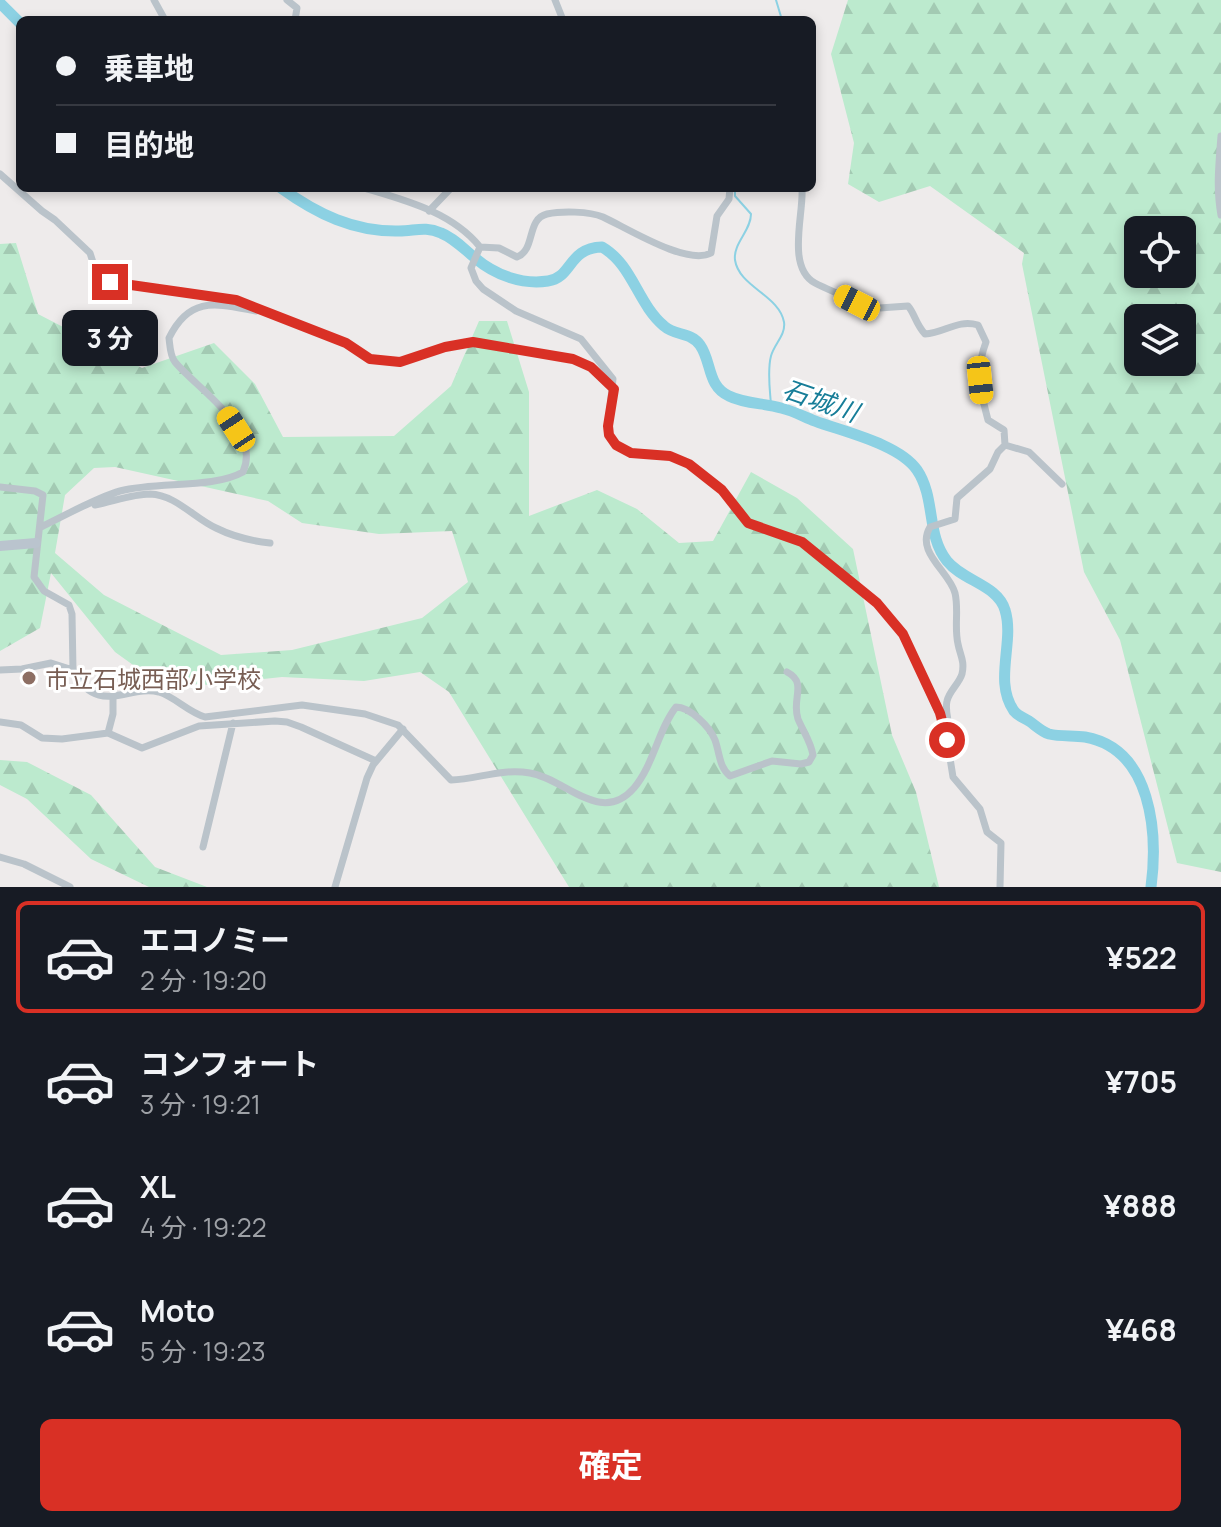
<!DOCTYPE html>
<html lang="ja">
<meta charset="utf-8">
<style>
:root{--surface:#171b24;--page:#242831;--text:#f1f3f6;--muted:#9ea1a6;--line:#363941;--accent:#d93025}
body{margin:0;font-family:Manrope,"Noto Sans JP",sans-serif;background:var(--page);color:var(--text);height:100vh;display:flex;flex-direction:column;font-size:30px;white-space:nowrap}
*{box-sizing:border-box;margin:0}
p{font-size:26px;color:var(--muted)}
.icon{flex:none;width:44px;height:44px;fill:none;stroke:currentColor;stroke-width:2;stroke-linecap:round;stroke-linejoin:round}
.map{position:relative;height:887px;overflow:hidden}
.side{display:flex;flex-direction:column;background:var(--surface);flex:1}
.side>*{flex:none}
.banner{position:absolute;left:16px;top:16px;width:800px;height:176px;border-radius:12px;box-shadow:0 4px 12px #0003;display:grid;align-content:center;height:176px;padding:0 40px;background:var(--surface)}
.fabs{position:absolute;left:1124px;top:216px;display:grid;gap:16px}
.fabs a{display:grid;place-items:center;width:72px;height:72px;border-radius:12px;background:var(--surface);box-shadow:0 4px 12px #0003;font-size:40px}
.end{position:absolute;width:36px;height:36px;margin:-18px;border:10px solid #d93025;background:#fff;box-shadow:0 0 0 4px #fff}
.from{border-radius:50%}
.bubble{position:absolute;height:56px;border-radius:12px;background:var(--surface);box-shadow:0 4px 12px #0003;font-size:26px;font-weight:700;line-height:56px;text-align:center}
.car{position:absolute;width:24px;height:48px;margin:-24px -12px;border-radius:10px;box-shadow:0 0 6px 2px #0007;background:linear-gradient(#f5c518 24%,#345 0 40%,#f5c518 0 76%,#345 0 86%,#f5c518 0)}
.banner b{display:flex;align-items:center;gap:28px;height:76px;font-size:30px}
.banner b+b{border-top:2px solid var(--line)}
.banner i{width:20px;height:20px;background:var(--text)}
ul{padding:14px 0 0;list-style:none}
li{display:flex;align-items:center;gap:24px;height:112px;margin:0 16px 12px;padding:0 24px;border:4px solid transparent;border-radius:12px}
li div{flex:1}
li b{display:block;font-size:30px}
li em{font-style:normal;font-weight:700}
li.current{border-color:var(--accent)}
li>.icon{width:72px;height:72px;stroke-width:1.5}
.cta{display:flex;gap:16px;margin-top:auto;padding:16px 40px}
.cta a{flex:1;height:92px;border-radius:12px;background:var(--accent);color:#fff;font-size:32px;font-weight:700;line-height:92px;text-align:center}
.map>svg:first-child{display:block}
.forest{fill:url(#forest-firs);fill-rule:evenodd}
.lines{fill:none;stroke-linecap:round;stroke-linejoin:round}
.stream{stroke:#8cd1e3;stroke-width:2}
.river{stroke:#8cd1e3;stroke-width:11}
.street{stroke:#bac3ca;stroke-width:7}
.secondary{stroke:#bac4ce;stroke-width:10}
.route{stroke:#d93025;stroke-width:10}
.education-dot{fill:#8d6e63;stroke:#fff;stroke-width:3}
.labels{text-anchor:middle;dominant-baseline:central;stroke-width:6;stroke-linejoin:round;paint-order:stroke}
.education-label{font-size:24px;fill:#785e54;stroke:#fff;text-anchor:start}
.water-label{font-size:26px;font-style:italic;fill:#177d98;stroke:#fff}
</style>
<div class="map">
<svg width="1221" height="887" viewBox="0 0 1221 887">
<defs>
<pattern id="forest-firs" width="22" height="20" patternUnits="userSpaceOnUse" patternTransform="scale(2)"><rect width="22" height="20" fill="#bceace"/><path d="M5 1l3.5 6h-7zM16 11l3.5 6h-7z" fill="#a3cab3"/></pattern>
</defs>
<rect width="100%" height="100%" fill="#eeebeb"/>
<path class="forest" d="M848 0H1221V872L1177 863 1120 640 1084 572 1022 264 1024 253 930 186 879 202 848 184 854 143 831 54ZM1138 230H1182V274H1138ZM1138 318H1182V362H1138Z
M16 243 38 314 142 368 214 343 255 384 283 437 394 436 451 386 479 321H507L529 392V516L597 490 637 509 679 543 713 541 751 472 797 498 853 549 892 735 916 792 939 887H569L449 692 420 672 364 681 282 677 209 685 154 680 115 652 51 573 40 628 0 651V244ZM115 467 268 501 302 523 379 534 452 531 468 582 422 618 292 650 221 655 104 595 55 553 65 495 94 468Z
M0 760 27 762 91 795 155 867 207 887H149L91 859 27 799 0 785Z"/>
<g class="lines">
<path class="stream" d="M776 0 782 20
M735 188V196L751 214C751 231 733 243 735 260 739 287 779 295 784 322 786 335 774 344 771 356 767 371 770 390 771 405"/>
<path class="river" d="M0 3 20 23
M281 188C317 214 354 232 399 231 415 231 425 226 441 233 454 238 464 249 475 258 495 275 522 285 548 281 572 278 568 248 602 247 633 265 637 303 664 326 675 336 691 332 700 345 712 362 707 386 729 396 745 404 764 403 781 408 794 411 804 417 815 421 844 432 899 444 917 470 936 498 926 535 947 561 963 581 998 585 1005 610 1015 642 993 681 1014 711 1018 716 1024 718 1029 721 1035 725 1042 732 1049 734 1061 737 1074 735 1085 737 1152 749 1158 833 1151 887"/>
<path class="street" d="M154 0 165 20
M287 0 297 8 295 20
M555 0 563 20
M1221 136C1219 163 1216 188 1221 215
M0 174 42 211 55 220 90 253 98 278 160 290 236 300 346 343 370 359 400 362 445 347 473 342 573 359 591 367 614 389
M364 188C404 200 452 212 480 247L499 248 517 257C536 250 526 219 547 214 561 211 589 211 603 217 627 228 687 266 711 253L717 216 729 199 730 188
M802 188C804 214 786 267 815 283 832 292 850 297 865 309L908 306C914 312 916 325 925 334 945 333 957 319 978 325L986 342C975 371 980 390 988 420L1004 430 1005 445
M429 211 451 188
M480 247 471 268 476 281 483 289 516 311 581 339 613 379 608 426 609 435 616 445 631 453 670 456 689 464 722 490 748 523 802 542 877 603 903 634 945 727 953 777 980 809 987 832 1001 843 1000 887
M0 487 35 491 43 495 34 577 44 591 69 605 72 614 73 670C97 718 129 684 159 692 175 697 188 712 205 717L302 705 365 714 398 725 451 780C478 779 502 768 530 773 566 779 601 826 634 788 654 764 658 730 676 707 690 707 710 727 715 740 720 754 719 767 730 776L772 761 801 764 809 762 813 755C811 742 803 731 798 719 791 699 808 683 787 672
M95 505C112 502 132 494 150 494 176 495 194 518 216 528 232 536 252 541 270 543
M41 527C64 516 98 497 120 491 158 481 213 489 243 472 262 428 198 390 175 362 170 356 170 346 169 338 190 295 217 304 256 311
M0 670 22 669 51 663 73 670
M0 722 21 725 42 738 62 739 108 733 142 748 199 726 275 721 287 722 301 727 376 761
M108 733 113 714V698
M948 738C952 725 944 714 947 701 949 691 959 684 962 674 965 661 960 655 958 644 954 627 959 610 955 593 949 571 915 552 930 527L955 519 957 498 990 469 998 452 1005 445 1029 452 1062 484
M203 847 233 723
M0 857 24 864 70 887
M335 887 367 778 373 765 403 729"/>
<path class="secondary" d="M0 546 36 543"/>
</g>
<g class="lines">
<path class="route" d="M110 282 236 300 346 343 370 359 400 362 445 347 473 342 573 359 591 367 614 389 608 426 609 435 616 445 631 453 670 456 689 464 722 490 748 523 802 542 877 603 903 634 940 713 947 740"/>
</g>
<circle class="education-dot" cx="29" cy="678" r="8"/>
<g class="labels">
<g class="education-label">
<text x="45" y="678">市立石城西部小学校</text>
</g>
<g class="water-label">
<text transform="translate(821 400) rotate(19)">石城川</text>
</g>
</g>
</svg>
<div class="fabs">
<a><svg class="icon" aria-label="locate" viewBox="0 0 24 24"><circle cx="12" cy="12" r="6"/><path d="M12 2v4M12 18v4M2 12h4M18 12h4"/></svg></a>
<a><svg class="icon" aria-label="layers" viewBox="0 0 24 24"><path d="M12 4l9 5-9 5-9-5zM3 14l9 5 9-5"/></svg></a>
</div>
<i class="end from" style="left:947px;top:740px"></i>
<i class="end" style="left:110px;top:282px"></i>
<div class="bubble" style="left:62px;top:310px;width:96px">3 分</div>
<i class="car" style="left:857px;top:303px;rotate:297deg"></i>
<i class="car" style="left:980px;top:380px;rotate:174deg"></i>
<i class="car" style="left:236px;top:429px;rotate:327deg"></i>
<div class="banner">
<b><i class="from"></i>乗車地</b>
<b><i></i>目的地</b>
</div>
</div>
<section class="side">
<ul>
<li class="current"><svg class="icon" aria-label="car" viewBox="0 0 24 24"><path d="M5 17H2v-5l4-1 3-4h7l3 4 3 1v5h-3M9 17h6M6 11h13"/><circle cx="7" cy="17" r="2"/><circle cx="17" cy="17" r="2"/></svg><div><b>エコノミー</b><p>2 分 · 19:20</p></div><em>¥522</em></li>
<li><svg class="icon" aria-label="car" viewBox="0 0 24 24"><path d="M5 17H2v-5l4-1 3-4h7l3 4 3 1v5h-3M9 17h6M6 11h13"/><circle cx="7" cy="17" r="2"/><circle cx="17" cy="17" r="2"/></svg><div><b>コンフォート</b><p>3 分 · 19:21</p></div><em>¥705</em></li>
<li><svg class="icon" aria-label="car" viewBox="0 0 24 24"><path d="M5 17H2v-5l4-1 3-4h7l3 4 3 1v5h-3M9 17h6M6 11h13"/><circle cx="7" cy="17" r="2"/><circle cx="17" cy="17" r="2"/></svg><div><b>XL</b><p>4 分 · 19:22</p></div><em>¥888</em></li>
<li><svg class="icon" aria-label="car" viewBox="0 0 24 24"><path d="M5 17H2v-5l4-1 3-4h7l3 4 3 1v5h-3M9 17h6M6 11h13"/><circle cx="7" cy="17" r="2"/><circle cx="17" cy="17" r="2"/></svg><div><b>Moto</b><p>5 分 · 19:23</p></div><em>¥468</em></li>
</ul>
<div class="cta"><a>確定</a></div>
</section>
